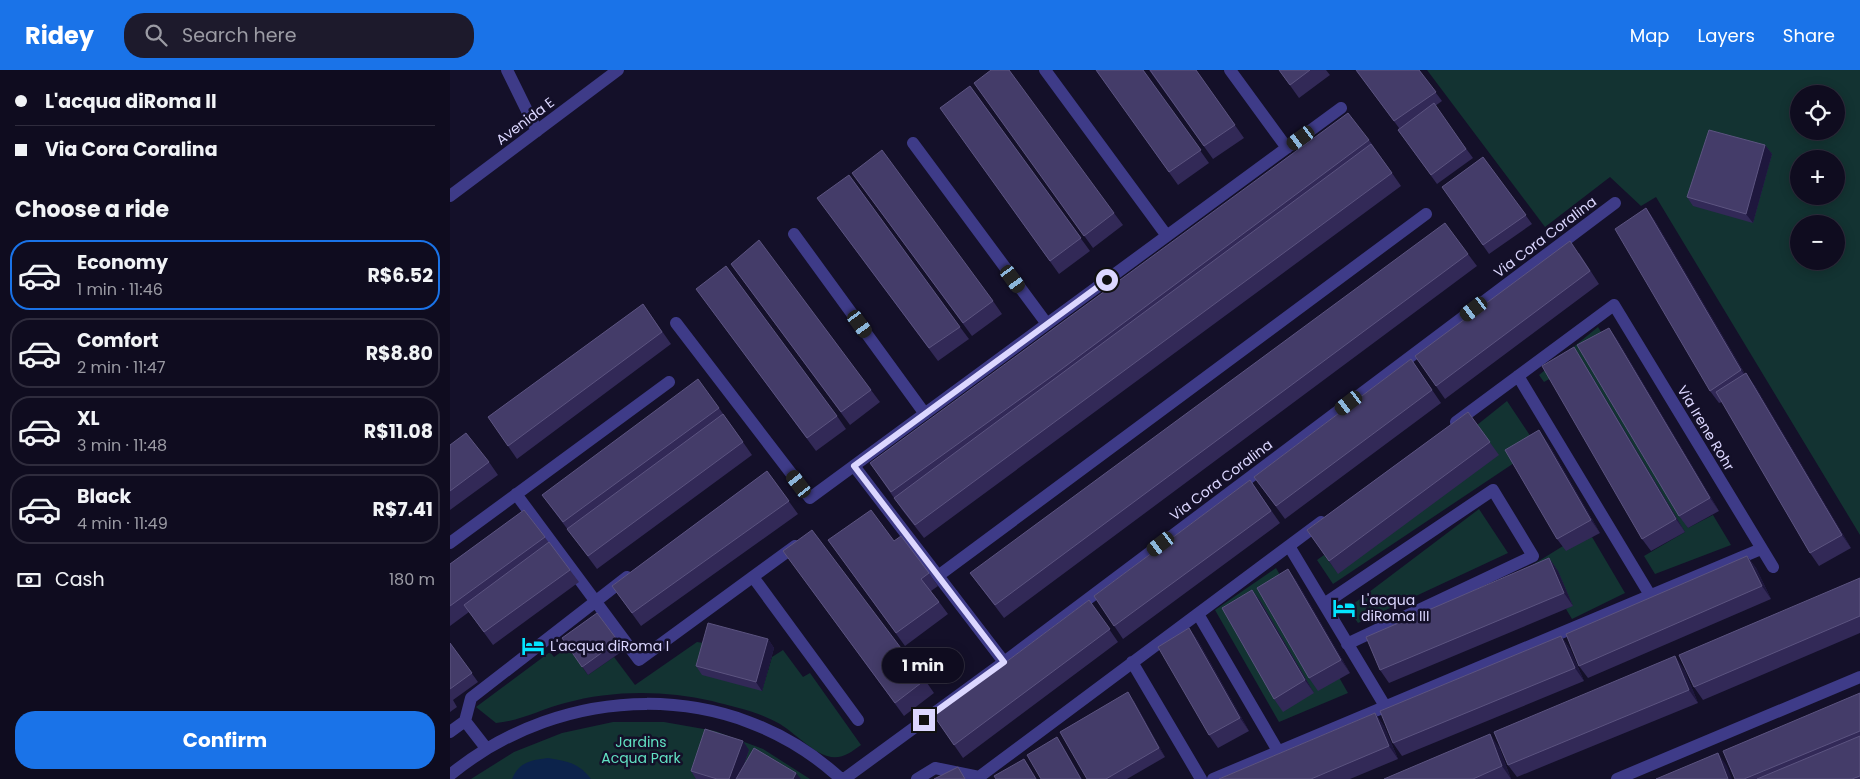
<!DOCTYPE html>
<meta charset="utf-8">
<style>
:root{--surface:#0f0c1f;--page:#1d1a2c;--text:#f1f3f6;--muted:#9b9ba4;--line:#2f2c3d;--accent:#1a73e8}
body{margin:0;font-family:Poppins,sans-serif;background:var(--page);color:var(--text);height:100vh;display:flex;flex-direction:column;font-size:19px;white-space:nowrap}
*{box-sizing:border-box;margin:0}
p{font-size:16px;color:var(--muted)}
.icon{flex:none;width:28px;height:28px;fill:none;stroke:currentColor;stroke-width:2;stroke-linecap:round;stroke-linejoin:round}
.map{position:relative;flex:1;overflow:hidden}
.drawer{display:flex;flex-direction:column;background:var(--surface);width:450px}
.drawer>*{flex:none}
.top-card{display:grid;align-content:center;height:110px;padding:0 15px;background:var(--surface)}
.controls{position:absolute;left:1340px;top:15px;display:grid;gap:10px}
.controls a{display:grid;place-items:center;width:55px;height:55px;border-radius:50%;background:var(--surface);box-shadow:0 2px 12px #0003,0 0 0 1px var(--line);font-size:25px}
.end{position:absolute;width:22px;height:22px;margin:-11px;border:6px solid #dcd7ff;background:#111;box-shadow:0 0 0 2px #111}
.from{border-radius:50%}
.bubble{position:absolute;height:35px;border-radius:18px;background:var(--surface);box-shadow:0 2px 12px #0003,0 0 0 1px var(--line);font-size:16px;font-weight:700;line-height:35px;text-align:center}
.car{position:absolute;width:15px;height:30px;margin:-15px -8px;border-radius:6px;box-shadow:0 0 4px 1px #0007;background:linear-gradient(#222 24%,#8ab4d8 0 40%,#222 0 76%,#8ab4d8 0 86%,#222 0)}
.top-card b{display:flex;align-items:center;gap:18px;height:48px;font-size:19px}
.top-card b+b{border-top:1px solid var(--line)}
.top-card i{width:12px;height:12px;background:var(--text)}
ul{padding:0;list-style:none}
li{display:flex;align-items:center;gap:15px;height:70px;margin:0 10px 8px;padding:0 5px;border:2px solid var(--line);border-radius:20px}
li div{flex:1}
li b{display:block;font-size:19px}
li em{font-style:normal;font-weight:700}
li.on{border-color:var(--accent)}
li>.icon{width:45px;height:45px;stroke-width:1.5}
h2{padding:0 15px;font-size:22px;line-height:60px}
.pay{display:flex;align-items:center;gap:12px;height:55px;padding:0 15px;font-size:19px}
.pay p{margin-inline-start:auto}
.button{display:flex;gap:10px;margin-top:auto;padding:10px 15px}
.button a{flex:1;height:58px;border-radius:20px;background:var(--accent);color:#fff;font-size:20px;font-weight:700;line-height:58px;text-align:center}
header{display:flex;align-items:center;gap:30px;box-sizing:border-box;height:70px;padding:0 25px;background:var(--accent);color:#fff}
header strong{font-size:24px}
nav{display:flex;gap:28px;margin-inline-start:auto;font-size:18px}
.search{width:350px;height:45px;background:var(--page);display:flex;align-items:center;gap:12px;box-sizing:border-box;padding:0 18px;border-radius:20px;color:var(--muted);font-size:19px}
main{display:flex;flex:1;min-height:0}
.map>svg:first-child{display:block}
.green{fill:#133332;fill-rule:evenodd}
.water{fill:#0c234b}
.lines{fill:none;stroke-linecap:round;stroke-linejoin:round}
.minor{stroke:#3e3b88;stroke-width:12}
.wall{fill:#322957}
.shaded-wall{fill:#1e173d}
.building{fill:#443c69;stroke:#5c5480}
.route{stroke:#dcd7ff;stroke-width:6}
.labels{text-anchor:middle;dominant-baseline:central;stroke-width:5;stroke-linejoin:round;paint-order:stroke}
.street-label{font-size:14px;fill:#dcd7ff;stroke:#141029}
.poi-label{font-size:14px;fill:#dcd7ff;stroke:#141029;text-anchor:start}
.park-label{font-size:14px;fill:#61e1c2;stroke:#141029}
</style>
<header>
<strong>Ridey</strong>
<div class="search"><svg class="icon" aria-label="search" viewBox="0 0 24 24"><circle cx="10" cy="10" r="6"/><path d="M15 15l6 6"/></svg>Search here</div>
<nav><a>Map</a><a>Layers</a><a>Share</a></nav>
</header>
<main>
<section class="drawer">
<div class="top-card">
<b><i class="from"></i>L'acqua diRoma II</b>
<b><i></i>Via Cora Coralina</b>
</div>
<h2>Choose a ride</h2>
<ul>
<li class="on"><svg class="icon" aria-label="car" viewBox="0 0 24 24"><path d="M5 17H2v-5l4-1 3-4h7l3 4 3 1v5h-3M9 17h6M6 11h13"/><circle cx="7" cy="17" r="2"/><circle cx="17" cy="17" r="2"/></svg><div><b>Economy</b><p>1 min · 11:46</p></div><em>R$6.52</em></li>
<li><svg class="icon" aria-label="car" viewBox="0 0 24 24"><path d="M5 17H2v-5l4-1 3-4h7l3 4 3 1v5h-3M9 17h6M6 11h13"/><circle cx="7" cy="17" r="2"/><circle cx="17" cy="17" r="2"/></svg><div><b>Comfort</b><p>2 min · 11:47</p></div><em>R$8.80</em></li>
<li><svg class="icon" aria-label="car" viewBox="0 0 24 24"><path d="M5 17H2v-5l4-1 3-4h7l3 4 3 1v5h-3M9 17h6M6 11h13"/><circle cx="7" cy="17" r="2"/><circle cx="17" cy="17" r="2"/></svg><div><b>XL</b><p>3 min · 11:48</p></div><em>R$11.08</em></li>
<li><svg class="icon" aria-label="car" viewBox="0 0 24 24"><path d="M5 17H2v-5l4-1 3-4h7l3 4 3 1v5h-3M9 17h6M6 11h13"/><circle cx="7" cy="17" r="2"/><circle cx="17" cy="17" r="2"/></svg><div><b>Black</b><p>4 min · 11:49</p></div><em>R$7.41</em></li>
</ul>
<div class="pay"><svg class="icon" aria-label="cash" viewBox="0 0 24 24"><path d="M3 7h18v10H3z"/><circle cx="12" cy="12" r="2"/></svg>Cash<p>180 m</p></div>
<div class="button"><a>Confirm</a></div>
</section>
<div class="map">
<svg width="1410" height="709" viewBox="0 0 1410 709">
<rect width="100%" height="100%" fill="#141029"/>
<path class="green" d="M977 0H1410V465L1206 127 1191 136 1160 107 1095 157ZM1349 24H1386V61H1349ZM1349 89H1386V126H1349ZM1349 154H1386V191H1349Z
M1148 257 1159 275 1238 458 1263 445 1281 475 1205 504 1194 486 1235 462 1101 308 1094 312 1089 305Z
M1057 331 1089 379 1064 393 883 514 867 490 874 485 888 503 1048 385 1027 355Z
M1029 439 1058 483 908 553 898 538Z
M1142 467 1175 523 1122 549 1116 539 1122 536 1092 508 1084 494 1113 476Z
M826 498 898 623 829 652 765 540Z
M247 572 260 574 312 621 322 587 333 580 353 607 360 603 411 675C400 683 391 690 377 686 363 682 343 662 330 654 310 642 284 637 262 631 214 620 162 620 115 633 92 639 70 651 46 653L26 637 100 582 104 587 118 577 138 605 164 587 185 615Z
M163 652H214L265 661 313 679 360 709H21L64 682 112 663Z"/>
<path class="water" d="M98 688C117 691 129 693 141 709H62C69 692 81 690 98 688Z"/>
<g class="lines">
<path class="minor" d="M57 0 87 61
M595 0 717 166
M780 0 837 78
M463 73 597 254
M0 126 168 0
M344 164 475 344
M226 253 360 428 891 38
M1068 306 1200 525
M1006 352 1164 235 1323 497
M404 396 554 592
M66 424 189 590 345 476
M0 473 219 312
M839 476 935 636
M488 506 976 144
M303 507 408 650
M874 534 1043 420 1083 486 897 574
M748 544 828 681
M682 592 751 709
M0 662 15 651
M36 678 15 651 21 628 177 507
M0 705C113 612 281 607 391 709
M394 709 554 592 1165 133
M467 709 485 698 529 707 871 452
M763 709 1311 479
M1167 709 1410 607"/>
</g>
<path class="wall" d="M646 0H693L759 93 728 115Z
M699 0H746L794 68 763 89Z
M829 0H876L880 5 849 28Z
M906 0H969L992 31 985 36 1023 88 987 114 948 60 949 58Z
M524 13 664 143 673 155 643 178Z
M520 16 640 181 609 204 490 38Z
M919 70 951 116 474 468 453 441 420 393Z
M1315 75 1322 84 1303 153 1243 136 1237 127Z
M1033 87 1082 154 1039 184 992 117Z
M402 103 543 231 552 244 522 266Z
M367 128 510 257 519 269 488 291Z
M1196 138 1205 151 1295 304 1305 316 1401 478 1369 496 1360 483 1272 332 1269 333 1260 321Z
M1129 183 1149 214 995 329 965 286Z
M1018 184 1027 196 554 548 520 503Z
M281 194 421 320 430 332 400 355Z
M246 219 387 346 396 359 366 381Z
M193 234 221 274 67 389 38 347Z
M1159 258 1168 271 1269 441 1238 458 1229 446Z
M961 289 991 333 835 449 804 407Z
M1132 290 1235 462 1201 481 1192 469Z
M269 338 302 385 147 499 92 425Z
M1018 342 1049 385 888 504 857 460Z
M1098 373 1150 463 1116 481 1107 469Z
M0 375 39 392 48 405 0 440Z
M317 401 348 444 191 556 162 516Z
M800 410 830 453 673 569 644 526Z
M74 440 129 512 43 575 19 542 0 556V494Z
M378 470 444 471 479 503 488 516 481 521 498 544 455 576Z
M333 481 475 610 484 623 454 646Z
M1297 486 1306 498 1321 529 1138 608 1129 596Z
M1099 488 1108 501 1123 536 939 613 930 600Z
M838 499 847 512 900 603 868 621 859 608Z
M1410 508V563L1253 630 1244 617Z
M802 520 811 532 864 623 833 642 824 629Z
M639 530 668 572 513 688 484 646Z
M147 543 174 580 138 605 112 568Z
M739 558 748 571 799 661 768 678 759 665Z
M1111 566 1120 579 1134 611 952 686 943 673Z
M318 569 324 578 312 621 252 605 246 596Z
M0 573 28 612 3 630 7 637 0 642Z
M1234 599 1248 633 1067 707 1058 695Z
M1410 623V709H1285Z
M684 631 715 687 677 709H637Z
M925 643 934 656 948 689 900 709H769Z
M1049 677 1061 709H934Z
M299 680 293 698 351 709H246L241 701Z"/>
<path class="shaded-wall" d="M1315 75 1322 84 1303 153 1296 144Z
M1196 138 1205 151 1300 313 1291 300Z
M1159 258 1168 271 1269 441 1260 428Z
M1124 277 1132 290 1235 462 1226 449Z
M1296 303 1305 316 1401 478 1392 465Z
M1089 360 1098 373 1150 463 1141 450Z
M1297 486 1306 498 1321 529 1312 516Z
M1099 488 1108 501 1123 536 1114 523Z
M838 499 847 512 900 603 891 590Z
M802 520 811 532 864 623 855 610Z
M739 558 748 571 799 661 790 648Z
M1111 566 1120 579 1134 611 1125 598Z
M318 569 324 578 312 621 306 612Z
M1225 586 1234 599 1248 633 1239 620Z
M678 622 684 631 715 687 709 678Z
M925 643 934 656 948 689 939 676Z
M1040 664 1049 677 1061 709 1052 696Z
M607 667 613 676 632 709H631Z
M293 671 299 680 289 709H279Z
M1268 683 1277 696 1282 709H1278Z
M574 689 580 698 587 709H586Z
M346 703 351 709H343Z"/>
<path class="building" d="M541 0H559L664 143 634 166 524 13Z
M646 0H693L751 80 719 102Z
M700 0H746L785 55 754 76Z
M829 0H860L840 15Z
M906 0H969L986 22 944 51Z
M520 16 631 168 600 191 490 38Z
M984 33 1016 79 981 105 948 60Z
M898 43 919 70 605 304 441 422 420 393Z
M1259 60 1315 75 1296 144 1237 127Z
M921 74 942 103 465 455 444 428Z
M432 80 543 231 513 253 402 103Z
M1033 87 1076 145 1033 175 992 117Z
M399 105 510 257 479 278 367 128Z
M1196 138 1291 300 1260 321 1165 159Z
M995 153 1018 184 545 535 520 503Z
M309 170 421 320 391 342 281 194Z
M1120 171 1140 201 986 316 965 286Z
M276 196 387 346 357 368 246 219Z
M193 234 212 262 58 376 38 347Z
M1159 258 1260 428 1229 446 1127 275Z
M1124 277 1226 449 1192 469 1092 296Z
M961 289 982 320 826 436 804 407Z
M1296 303 1392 465 1360 483 1266 322Z
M248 309 269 338 113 452 92 425Z
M1018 342 1040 372 879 491 857 460Z
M273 344 293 372 138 486 117 459Z
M1089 360 1141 450 1107 469 1055 380Z
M16 363 39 392 0 421V375Z
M317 401 339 431 182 543 162 516Z
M800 410 821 441 664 556 644 526Z
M74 440 95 467 0 536V494Z
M421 440 444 471 451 466 479 503 471 509 489 532 446 563 378 470Z
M362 460 475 610 445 633 333 481Z
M99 472 120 500 34 562 14 535Z
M1297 486 1312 516 1129 596 1116 564Z
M1099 488 1114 523 930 600 916 567Z
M838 499 891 590 859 608 807 518Z
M1410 508V546L1244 617 1229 585Z
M802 520 855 610 824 629 772 538Z
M639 530 660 559 504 675 484 646Z
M147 543 168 571 132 597 112 568Z
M258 553 318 569 306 612 246 596Z
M739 558 790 648 759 665 708 577Z
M1111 566 1125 598 943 673 930 641Z
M0 573 22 603 0 619Z
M1225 586 1239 620 1058 695 1044 662Z
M678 622 709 678 656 709H637L610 662Z
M1410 623V661L1294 709H1285L1273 681Z
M925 643 939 676 861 709H769Z
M255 659 293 671 279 709H267L241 701Z
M1040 664 1052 696 1023 709H934Z
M1410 666V706L1402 709H1307Z
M607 667 631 709H591L577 685Z
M304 678 346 703 343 709H286Z
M1268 683 1278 709H1206Z
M574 689 586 709H546L544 706Z
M508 697 515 709H484Z"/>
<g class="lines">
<path class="route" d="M474 650 554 592 404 396 657 210"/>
</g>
<defs>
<symbol id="hotel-bare" viewBox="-9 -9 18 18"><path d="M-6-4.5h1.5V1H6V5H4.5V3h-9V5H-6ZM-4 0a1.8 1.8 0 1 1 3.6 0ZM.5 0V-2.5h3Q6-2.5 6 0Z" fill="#03e4ff" stroke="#141029" stroke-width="2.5" paint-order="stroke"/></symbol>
</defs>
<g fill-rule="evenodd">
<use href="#hotel-bare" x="878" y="522" width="32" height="32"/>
<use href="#hotel-bare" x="67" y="560" width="32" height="32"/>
</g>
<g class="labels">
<g class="street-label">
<text transform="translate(75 51) rotate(-37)">Avenida E</text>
<text transform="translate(1095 167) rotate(-37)">Via Cora Coralina</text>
<text transform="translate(1256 358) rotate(59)">Via Irene Rohr</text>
<text transform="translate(771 410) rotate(-37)">Via Cora Coralina</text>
</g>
<g class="poi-label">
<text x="911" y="530">L'acqua<tspan x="911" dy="16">diRoma III</tspan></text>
<text x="100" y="576">L'acqua diRoma I</text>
</g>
<g class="park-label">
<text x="191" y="672">Jardins<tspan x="191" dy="16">Acqua Park</tspan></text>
</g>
</g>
</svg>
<div class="controls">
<a><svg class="icon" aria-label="locate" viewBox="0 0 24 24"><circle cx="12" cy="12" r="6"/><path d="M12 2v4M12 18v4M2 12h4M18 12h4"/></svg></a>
<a>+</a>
<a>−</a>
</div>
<i class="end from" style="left:657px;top:210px"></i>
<i class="end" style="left:474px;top:650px"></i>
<div class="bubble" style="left:432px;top:578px;width:82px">1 min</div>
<i class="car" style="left:851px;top:68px;rotate:234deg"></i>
<i class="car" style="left:563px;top:209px;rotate:144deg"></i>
<i class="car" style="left:1024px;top:239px;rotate:233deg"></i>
<i class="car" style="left:410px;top:254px;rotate:144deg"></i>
<i class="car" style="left:899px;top:333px;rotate:233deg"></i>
<i class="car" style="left:349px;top:414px;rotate:323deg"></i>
<i class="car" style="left:711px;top:474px;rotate:233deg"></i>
</div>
</main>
